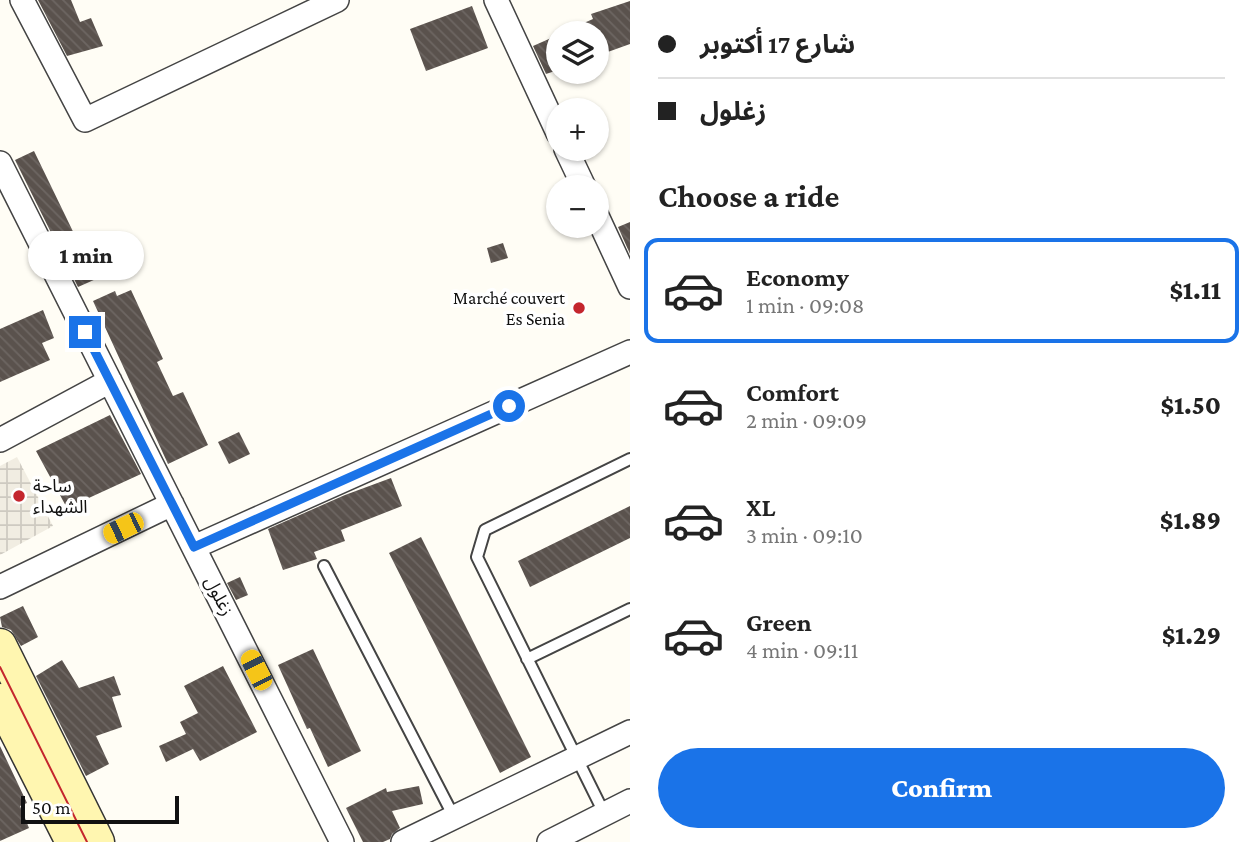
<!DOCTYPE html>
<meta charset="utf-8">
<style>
:root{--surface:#fff;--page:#f2f2f2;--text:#222;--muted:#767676;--line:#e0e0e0;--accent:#1a73e8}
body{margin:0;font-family:"Crimson Pro","Noto Sans Arabic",serif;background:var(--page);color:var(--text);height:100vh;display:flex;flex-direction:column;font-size:26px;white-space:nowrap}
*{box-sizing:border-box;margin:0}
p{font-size:23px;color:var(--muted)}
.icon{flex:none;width:38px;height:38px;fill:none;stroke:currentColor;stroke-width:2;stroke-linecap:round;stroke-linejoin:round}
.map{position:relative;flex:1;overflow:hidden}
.sheet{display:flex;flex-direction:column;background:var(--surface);width:623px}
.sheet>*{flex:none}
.banner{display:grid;align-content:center;height:154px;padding:0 28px;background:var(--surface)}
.fabs{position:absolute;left:546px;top:21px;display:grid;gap:14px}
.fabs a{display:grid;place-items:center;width:63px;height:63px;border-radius:50%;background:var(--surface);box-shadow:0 2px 5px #0004;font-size:35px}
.scale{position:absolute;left:21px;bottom:18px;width:158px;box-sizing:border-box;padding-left:7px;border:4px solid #111;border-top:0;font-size:19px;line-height:24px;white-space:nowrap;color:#111;-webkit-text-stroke:5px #fff;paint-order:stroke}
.end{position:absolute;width:32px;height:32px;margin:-16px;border:9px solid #1a73e8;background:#fff;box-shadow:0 0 0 4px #fff}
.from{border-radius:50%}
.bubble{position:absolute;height:49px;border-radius:24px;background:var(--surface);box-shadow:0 2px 5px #0004;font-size:23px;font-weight:800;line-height:49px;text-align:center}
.car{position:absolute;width:21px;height:42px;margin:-21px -10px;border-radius:9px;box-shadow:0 0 5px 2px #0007;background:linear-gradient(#f5c518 24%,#345 0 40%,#f5c518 0 76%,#345 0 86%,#f5c518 0)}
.banner b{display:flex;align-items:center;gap:24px;height:66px;font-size:26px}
.banner b+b{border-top:2px solid var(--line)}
.banner i{width:18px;height:18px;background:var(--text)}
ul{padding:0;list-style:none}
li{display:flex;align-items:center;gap:21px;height:105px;margin:0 14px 10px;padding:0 14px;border:4px solid transparent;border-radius:14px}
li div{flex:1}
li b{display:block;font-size:26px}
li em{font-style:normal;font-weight:800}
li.active{border-color:var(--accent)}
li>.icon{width:63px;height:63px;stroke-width:1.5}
h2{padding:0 28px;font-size:32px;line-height:84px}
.primary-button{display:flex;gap:14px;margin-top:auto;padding:14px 28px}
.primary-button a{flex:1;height:80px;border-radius:42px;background:var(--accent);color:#fff;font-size:28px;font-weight:800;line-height:80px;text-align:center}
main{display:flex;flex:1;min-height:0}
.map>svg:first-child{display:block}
.plaza{fill:url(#plaza-grid)}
.building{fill:url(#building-back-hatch)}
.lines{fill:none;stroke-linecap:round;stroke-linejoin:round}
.service-casing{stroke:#444;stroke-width:14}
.minor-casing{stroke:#444;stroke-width:26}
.secondary-casing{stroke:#333;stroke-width:35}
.service{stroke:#fff;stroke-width:10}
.minor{stroke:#fff;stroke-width:23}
.secondary{stroke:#fff6b0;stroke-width:32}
.tram{stroke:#c4262e;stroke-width:2}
.route{stroke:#1a73e8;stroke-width:9}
.poi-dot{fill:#c4262e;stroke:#fff;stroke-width:2.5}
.labels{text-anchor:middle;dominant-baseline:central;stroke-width:7;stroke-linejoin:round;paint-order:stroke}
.poi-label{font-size:18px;fill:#111;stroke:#fff;text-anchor:end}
.street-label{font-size:18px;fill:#111;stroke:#fff}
</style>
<main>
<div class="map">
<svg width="630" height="842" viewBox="0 0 630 842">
<defs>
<pattern id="plaza-grid" width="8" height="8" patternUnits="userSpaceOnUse" patternTransform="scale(1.75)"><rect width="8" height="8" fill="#f1ede2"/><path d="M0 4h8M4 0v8" fill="none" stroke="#cecac1"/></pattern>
<pattern id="building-back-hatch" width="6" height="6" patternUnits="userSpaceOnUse" patternTransform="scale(1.75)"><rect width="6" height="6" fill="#5a524d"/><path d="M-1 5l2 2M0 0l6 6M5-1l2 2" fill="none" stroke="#6d6662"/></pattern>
</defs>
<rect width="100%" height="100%" fill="#fffdf5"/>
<path class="plaza" d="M17 457 53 526 0 555V466Z"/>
<path class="building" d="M38 0H71L80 22 91 18 103 46 67 56Z
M630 1V44L605 53 598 33H561L593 19 591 14Z
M472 6 488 48 426 71 410 29Z
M558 35V70L546 74 533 46Z
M34 151 96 279 78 287 15 160Z
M630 222V254L618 227Z
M503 243 508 258 491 263 487 248Z
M131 290 163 359 157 362 173 396 183 392 208 445 168 464 93 301 115 291 117 296Z
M43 310 54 338 42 343 50 360 0 382V329Z
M110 415 141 474 67 508 36 451Z
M239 432 250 454 229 464 218 442Z
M391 478 402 506 341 530 345 541 314 552 317 559 283 570 268 529 345 495Z
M630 506V538L530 587 518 561Z
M421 537 531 757 500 773 389 553Z
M240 577 248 595 236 600 227 583Z
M23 606 38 637 21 646 11 630 2 627 0 617Z
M313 649 361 751 328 767 310 728 307 729 278 665Z
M62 660 79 688 114 676 121 695 112 697 122 727 96 736 109 764 86 776 36 676Z
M223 666 257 732 200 761 193 749 166 762 159 746 186 734 180 722 198 713 184 686Z
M0 746 27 803 20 806 29 828 0 841Z
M419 786 423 804 392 811 400 828 392 834 390 839 383 842H363L346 808 386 788 387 792Z"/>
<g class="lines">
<defs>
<path id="service" d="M324 566 454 817
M527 659 630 609
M605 815 477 557 485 530 630 459"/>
<path id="minor" d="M22 0 85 120 337 0
M496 0 558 133
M566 149 584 187
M0 163 342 842
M597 216 630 287
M0 440 110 381
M194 547 630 352
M0 587 172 504
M403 842 630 732
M549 842 630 801"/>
<path id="secondary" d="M0 645 98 842
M0 700 72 842"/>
</defs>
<use href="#service" class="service-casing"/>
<use href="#minor" class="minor-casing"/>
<use href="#secondary" class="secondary-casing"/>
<use href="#service" class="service"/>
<use href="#minor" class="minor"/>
<use href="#secondary" class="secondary"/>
<path class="tram" d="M0 667 87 842"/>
</g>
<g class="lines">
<path class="route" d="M85 332 194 547 509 406"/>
</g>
<g class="poi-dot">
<circle cx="579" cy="308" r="7"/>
<circle cx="19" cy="496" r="7"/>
</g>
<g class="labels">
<g class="poi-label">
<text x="565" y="298">Marché couvert<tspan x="565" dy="21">Es Senia</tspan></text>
<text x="33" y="486" text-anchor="start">ساحة<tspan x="33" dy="21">الشهداء</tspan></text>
</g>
<g class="street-label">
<text transform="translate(219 596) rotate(63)">زغلول</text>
</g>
</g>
</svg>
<div class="fabs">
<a><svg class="icon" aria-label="layers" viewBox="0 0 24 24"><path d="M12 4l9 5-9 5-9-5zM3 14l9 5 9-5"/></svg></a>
<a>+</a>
<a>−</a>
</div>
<div class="scale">50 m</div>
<i class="end from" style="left:509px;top:406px"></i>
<i class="end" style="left:85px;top:332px"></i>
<div class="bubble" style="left:28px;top:231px;width:116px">1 min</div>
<i class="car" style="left:123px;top:528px;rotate:244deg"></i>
<i class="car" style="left:256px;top:670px;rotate:333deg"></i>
</div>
<section class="sheet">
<div class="banner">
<b><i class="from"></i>شارع 17 أكتوبر</b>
<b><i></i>زغلول</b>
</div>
<h2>Choose a ride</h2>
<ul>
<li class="active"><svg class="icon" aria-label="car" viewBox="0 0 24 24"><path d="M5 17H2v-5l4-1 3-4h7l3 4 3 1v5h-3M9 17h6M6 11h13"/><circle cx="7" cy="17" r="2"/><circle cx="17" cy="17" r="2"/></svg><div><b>Economy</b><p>1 min · 09:08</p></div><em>$1.11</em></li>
<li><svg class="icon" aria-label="car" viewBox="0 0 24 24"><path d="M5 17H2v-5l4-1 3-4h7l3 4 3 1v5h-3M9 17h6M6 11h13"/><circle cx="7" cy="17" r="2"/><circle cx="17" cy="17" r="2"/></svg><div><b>Comfort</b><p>2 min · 09:09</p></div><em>$1.50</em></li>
<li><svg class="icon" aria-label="car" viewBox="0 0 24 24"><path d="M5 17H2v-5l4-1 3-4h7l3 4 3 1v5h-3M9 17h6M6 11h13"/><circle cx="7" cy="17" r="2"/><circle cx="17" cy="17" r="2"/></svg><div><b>XL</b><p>3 min · 09:10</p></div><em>$1.89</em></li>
<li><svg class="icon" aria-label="car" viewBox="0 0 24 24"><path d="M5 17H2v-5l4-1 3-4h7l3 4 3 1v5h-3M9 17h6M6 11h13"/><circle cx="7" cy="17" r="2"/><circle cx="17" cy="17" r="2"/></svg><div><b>Green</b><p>4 min · 09:11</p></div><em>$1.29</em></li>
</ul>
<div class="primary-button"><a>Confirm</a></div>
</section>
</main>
